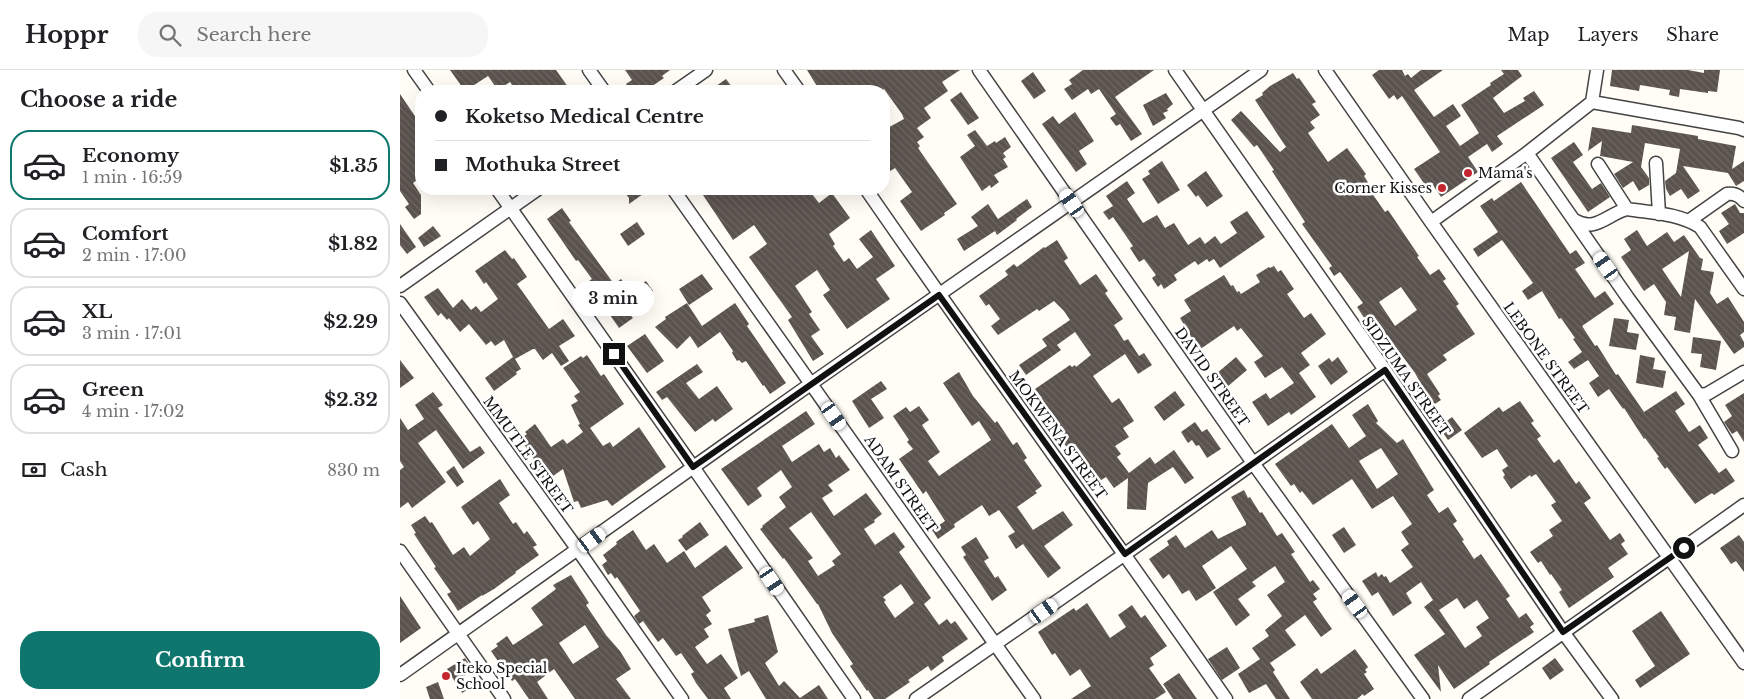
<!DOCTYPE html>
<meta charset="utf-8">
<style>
:root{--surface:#fff;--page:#f6f6f6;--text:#202124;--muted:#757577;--line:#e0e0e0;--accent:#0f766e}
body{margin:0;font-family:"Libre Baskerville",serif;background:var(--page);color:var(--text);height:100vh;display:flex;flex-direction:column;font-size:19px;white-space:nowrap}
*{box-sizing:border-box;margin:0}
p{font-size:16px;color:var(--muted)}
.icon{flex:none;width:28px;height:28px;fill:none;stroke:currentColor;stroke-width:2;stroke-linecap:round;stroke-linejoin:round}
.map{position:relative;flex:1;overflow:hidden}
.drawer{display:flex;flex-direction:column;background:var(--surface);width:400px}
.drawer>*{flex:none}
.hud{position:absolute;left:15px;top:15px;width:475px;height:110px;border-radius:20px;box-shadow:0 5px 20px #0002;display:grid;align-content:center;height:110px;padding:0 20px;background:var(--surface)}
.end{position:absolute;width:22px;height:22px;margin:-11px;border:6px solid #111;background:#fff;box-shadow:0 0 0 2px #fff}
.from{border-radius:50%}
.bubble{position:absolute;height:35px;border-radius:18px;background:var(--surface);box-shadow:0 5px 20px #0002;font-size:16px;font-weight:700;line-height:35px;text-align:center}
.car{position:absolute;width:15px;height:30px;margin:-15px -8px;border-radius:6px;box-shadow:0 0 4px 1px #0007;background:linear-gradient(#fff 24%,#345 0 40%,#fff 0 76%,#345 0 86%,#fff 0)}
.hud b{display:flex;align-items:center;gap:18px;height:48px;font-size:19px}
.hud b+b{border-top:1px solid var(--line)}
.hud i{width:12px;height:12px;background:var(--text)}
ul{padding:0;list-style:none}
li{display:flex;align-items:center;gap:15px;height:70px;margin:0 10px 8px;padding:0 10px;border:2px solid var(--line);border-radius:20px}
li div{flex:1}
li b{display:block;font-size:19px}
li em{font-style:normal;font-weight:700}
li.current{border-color:var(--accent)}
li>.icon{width:45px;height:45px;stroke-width:1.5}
h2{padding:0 20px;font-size:22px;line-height:60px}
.pay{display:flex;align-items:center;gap:12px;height:55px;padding:0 20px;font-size:19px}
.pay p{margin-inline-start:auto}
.cta{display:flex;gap:10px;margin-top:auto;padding:10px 20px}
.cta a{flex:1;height:58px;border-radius:20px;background:var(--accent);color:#fff;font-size:20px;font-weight:700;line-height:58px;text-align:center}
header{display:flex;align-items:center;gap:30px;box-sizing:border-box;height:70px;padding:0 25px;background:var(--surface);border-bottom:1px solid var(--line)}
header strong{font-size:24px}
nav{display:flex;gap:28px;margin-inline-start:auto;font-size:18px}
.search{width:350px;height:45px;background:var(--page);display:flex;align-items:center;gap:12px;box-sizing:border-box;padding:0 18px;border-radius:20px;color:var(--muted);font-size:19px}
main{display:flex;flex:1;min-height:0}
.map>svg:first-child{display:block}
.building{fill:url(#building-back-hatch);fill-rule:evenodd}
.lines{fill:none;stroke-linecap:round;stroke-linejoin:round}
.minor-casing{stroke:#444;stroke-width:15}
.minor{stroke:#fff;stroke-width:12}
.route{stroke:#111;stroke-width:6}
.poi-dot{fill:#c4262e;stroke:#fff;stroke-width:2}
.labels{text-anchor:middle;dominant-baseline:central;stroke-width:5;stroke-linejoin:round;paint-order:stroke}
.poi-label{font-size:14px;fill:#111;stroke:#fff;text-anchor:start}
.street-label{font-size:14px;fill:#111;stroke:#fff}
</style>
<header>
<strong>Hoppr</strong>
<div class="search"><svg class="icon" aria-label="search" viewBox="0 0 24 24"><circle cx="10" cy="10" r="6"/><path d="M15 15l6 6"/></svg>Search here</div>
<nav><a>Map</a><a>Layers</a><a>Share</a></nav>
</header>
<main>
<section class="drawer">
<h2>Choose a ride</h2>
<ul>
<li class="current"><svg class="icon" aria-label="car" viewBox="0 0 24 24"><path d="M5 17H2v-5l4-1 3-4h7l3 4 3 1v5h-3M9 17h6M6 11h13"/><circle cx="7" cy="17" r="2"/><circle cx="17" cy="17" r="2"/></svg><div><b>Economy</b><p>1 min · 16:59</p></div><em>$1.35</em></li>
<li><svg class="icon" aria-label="car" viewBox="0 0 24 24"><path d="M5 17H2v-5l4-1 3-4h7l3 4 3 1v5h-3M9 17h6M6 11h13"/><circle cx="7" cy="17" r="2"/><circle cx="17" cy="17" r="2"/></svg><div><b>Comfort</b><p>2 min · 17:00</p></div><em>$1.82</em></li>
<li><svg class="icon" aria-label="car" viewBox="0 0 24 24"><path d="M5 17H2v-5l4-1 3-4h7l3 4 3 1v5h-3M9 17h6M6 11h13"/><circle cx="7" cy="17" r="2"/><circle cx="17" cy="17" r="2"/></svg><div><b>XL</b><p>3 min · 17:01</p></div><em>$2.29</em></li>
<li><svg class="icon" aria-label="car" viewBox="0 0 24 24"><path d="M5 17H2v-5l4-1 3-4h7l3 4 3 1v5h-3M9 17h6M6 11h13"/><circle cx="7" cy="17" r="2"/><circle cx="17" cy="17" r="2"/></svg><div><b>Green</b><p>4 min · 17:02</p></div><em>$2.32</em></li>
</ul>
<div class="pay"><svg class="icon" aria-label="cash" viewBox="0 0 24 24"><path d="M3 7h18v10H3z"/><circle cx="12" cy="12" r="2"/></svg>Cash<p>830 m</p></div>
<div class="cta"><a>Confirm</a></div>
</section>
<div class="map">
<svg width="1344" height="629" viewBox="0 0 1344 629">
<defs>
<pattern id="building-back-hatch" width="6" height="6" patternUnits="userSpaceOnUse" patternTransform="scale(1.25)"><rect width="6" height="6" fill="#5a524d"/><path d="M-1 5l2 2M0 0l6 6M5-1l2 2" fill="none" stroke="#6d6662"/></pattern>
</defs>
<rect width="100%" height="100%" fill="#fffdf5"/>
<path class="building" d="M50 0H156L171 21H116L110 12 98 20 88 6 65 21Z
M225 0H270L262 6 264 8 245 21H231L226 14 232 10Z
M407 0H560L542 12 548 21 524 38 531 48 517 58 524 67 517 72 520 76 518 78 557 134 544 143 545 145 521 161 500 131 512 122 495 98 484 105V60L504 49 502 44 484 19 481 21H420Z
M683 0H754L715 27 742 64 731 71 720 54 716 56 710 48 716 44 699 19 691 24 688 19 672 30 664 19 672 14 669 10Z
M979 0H1002L1005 6 1008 4 1011 8 1021 0H1043L1014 20 1034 47 1053 34 1061 46 1046 56 1060 76 1079 63 1061 35 1091 15 1090 13 1104 4 1101 0H1118L1122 6 1093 28 1104 43 1125 31 1123 28 1134 21 1144 35 1097 66 1103 74 1092 82 1087 74 1068 87 1078 102 1041 127 1033 115 1028 119 1014 99 1040 82 1002 26 997 30 994 25 989 29 972 5Z
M1212 0H1288L1304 3V0H1320L1317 22 1308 21V23L1280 19 1279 27 1269 25 1270 20 1240 15 1239 21 1210 16Z
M633 2 646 21 634 29 621 11Z
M893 3 897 9 899 8 916 32 912 34 920 45 910 52 915 58 908 63 928 92 947 78 966 104 964 106 969 114 967 116 985 142 988 140 1019 186 1017 187 1030 205 1039 199 1046 209 1043 211 1059 234 1056 236 1075 264 1043 285 1047 290 1027 304 1040 324 1038 326 1041 330 1029 338 1014 317 1020 312 1015 303 980 256 973 261 957 237 963 233 940 202 934 206 929 198 932 196 902 154 905 152 872 101 874 100 857 75 854 77 831 50 841 41 880 82 886 77 855 30 863 25 862 23 870 16ZM1001 217 1017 240 995 256 979 232Z
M326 9 335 21H309Z
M561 22 579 48 568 55 550 30Z
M766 23 773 34 767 39 768 41 763 43 766 48 753 56 743 35Z
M0 24 21 55V107L13 113 21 125V144L14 149 5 137 9 134 0 121Z
M675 42 694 71 679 81 687 94 676 102 642 54 653 46 659 54Z
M1232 55 1298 66V69L1336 76 1332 99 1344 91V111L1336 116 1328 103 1283 96 1300 121 1288 129 1281 119 1270 126 1266 119 1265 111 1276 103 1280 79 1245 73 1241 97 1249 108V115L1239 121 1233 111 1223 118 1214 104 1233 92 1200 86 1202 71 1188 81 1192 57 1231 63Z
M575 60 587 76 595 71 596 73 605 67 611 77 603 83 606 87 603 89 608 97 594 105 599 112 591 118 590 115 582 121 560 87 575 76 567 65Z
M1174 72 1183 85 1173 92 1192 119 1201 113 1210 127 1188 142 1151 88Z
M762 91 780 120 758 134 742 109 750 104 748 101Z
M806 101 823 126 807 137 798 125 796 127 787 115Z
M727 111 735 123 727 129 743 153 757 145 765 158 774 153 788 175 800 167 805 174 815 166 821 174 837 163 830 152 847 141 865 167 820 198 814 189 809 192 807 189 798 195 795 191 774 205 777 210 764 219 761 214 758 217 752 208 756 205 744 189 739 192 730 178 733 176 713 147 709 150 703 142 713 136 706 126Z
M1121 112 1170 184 1176 180 1185 193 1175 199 1195 228 1205 221 1214 234 1182 256 1195 276 1197 275 1216 305 1218 304 1244 342 1276 321 1285 334 1275 341 1289 362 1300 355 1308 368 1298 375 1319 403 1326 398 1335 411 1314 425 1312 423 1295 434 1267 397 1265 399 1257 388 1259 387 1245 368 1244 369 1224 338 1223 339 1209 319 1198 327 1189 313 1199 306 1188 290 1174 299 1168 292 1182 282 1173 269 1175 268 1161 248 1159 249 1142 221 1128 230 1122 221 1133 213 1102 170 1078 187 1073 179 1098 162 1080 136 1092 128 1094 131Z
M222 119H250L229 134V128Z
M299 119H408L419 133 432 123 450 148 429 164 435 174 433 176 444 192 449 188 457 199 473 187 459 169 471 160 495 196 476 209 490 229 447 259 423 225 430 220 417 200 395 216 412 242 409 244 420 260 411 266 424 284 413 291 388 250 392 247 349 187 367 174 354 155 333 170Z
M627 129 632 137 616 149 617 150 597 165 595 161 564 181 557 169 578 156 571 147 588 134 598 149Z
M1335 134 1340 143H1344V163L1327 174 1319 161 1329 154 1321 143Z
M162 138 171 151 169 152 214 214 221 209 230 222 246 211 253 221 228 238 230 240 228 242 233 248 219 258 208 242 212 240 199 222 195 225 186 213 192 209 178 190 176 191 147 149Z
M237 152 245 164 228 176 220 164Z
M0 154 16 177 7 184 0 175Z
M33 156 41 166 24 177 18 168Z
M1237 160 1247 176 1267 162 1274 172 1284 165 1300 188 1303 189 1301 200 1314 202 1310 223 1317 234 1328 227 1344 252V262L1340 265 1344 272V277L1334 284 1295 229 1290 263 1274 260 1276 247 1264 245 1266 232 1254 214 1244 221 1221 187 1231 180 1224 169ZM1289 181 1281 227 1262 199Z
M657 170 668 188 664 191 680 215 696 204 708 221 705 223 723 249 714 255 724 271 728 269 739 286 744 283 752 295 738 304 725 284 693 306 712 333 719 328 734 351 723 358 729 367 715 376 721 384 717 387 729 403 750 387 755 394 774 380 794 408 785 414 773 397 748 413 746 440 727 439 728 408 714 418 706 407 695 414 688 404 692 401 686 390 675 374 668 379 661 369 665 367 639 330 642 328 635 319 670 295 672 297 675 295 676 297 691 285 675 262 657 275 661 280 626 305 619 295 647 276 642 269 670 250 664 241 654 231 639 241 637 239 598 265 591 256 600 249 589 234 586 236 579 226 608 205 605 201 614 194 617 197 644 177 645 178Z
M105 180 112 189 114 188 127 207 117 214 149 259 163 249 175 266 159 276 169 291 161 296 152 283 143 290 135 279H133L115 289 121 299 116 302 117 304 94 321 85 308 113 287 104 270 95 276 91 271 86 275 69 254 60 262 49 248 47 250 41 243 38 246 24 227 38 218 53 238 62 229 71 240 76 236 81 242 98 229 86 212 84 214 75 201Z
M874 196 878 202 881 200 894 219 887 224 904 248 911 243 926 264 901 283 910 295 899 303 916 327 891 345 889 342 868 356 852 332 866 323 870 329 894 313 882 297 865 308 854 292 863 286 841 258 837 261 834 256 799 280 780 248 791 241 784 230 824 205 831 216 833 215 837 222 839 221 841 224 860 212 856 205 869 197 870 198Z
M302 204 313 219 289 235 279 219Z
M287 233 302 256 335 233 349 254 347 256 386 313 370 324 364 315 363 316 346 291 342 293 339 290 337 291 332 283 333 281 320 262 298 278 290 266 277 279 255 257 266 249 265 247Z
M1214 248 1229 250 1227 262 1239 264 1236 280 1209 276Z
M245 264 264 291 247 303 227 276Z
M1293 267 1321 271 1316 300 1300 297 1302 284 1291 283Z
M187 285 201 306 204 304 224 334 190 358 203 376 210 372 213 377 239 357 266 397 212 436 207 430 181 438 178 431 174 432 163 399 153 406 150 402 142 408 131 393 135 391 124 374 127 371 124 366 127 364 125 362 135 354 151 377 163 369 167 374 183 362 178 355 180 354 171 335 178 331 174 326 180 322 163 298 181 286 183 288Z
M1240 285 1255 288 1253 299 1266 301 1263 318 1236 313Z
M836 287 847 300 827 317 816 304Z
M938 287 948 302 931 315 918 296 929 288 932 292Z
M0 290 14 308 0 318Z
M297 294 303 302 286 313 299 329 317 316 333 339 315 352 313 349 295 362 267 327 262 330 256 322Z
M559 302 573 326 595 353 597 351 613 375 617 372 627 388 624 390 642 416 635 421 637 423 617 437 633 460 663 441 673 455 644 476 661 498 648 508 623 474 616 479 608 466 615 462 599 440 589 446 582 435 554 454 555 457 538 469 532 460 545 451 526 421 523 424 499 389 513 379 507 372 509 370 493 346 506 337 510 342 519 336 529 350 522 355 540 382 528 391 539 406 591 370 579 351 572 356 543 313Z
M481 311 487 319 471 329 484 348 469 358 452 331Z
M775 321 785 335 764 351 754 337Z
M33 322 43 335 38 338 70 382 80 376 85 383 63 399 36 360 18 373 46 412 12 438 8 432 0 438V400L4 397 0 391V348L8 360 24 349 15 335Z
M1344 323V372L1337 361 1332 364 1324 352 1332 346 1325 335Z
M1120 331 1134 351 1131 353 1141 366 1137 369 1154 393 1159 389 1176 414 1179 411 1191 428 1184 433 1210 470 1220 463 1225 471 1221 474 1228 484 1208 498 1214 507 1169 538 1159 522 1162 520 1151 504 1150 505 1141 491 1138 493 1130 482 1153 466 1149 460 1162 451 1151 435 1156 432 1136 404 1131 407 1130 405 1111 419 1103 407 1105 405 1102 400 1108 396 1097 379 1082 388 1064 363 1099 337 1103 342Z
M968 334 978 351 976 353 997 373 1003 369 1034 420 1027 425 1039 443 1048 437 1057 451 1053 454 1064 470 1062 471 1074 489 1081 484 1110 526 1106 529 1119 548 1126 543 1134 554 1130 557 1134 562 1089 592 1090 594 1054 619 1038 595 1041 622 1014 585 1045 564 1024 537 1033 530 1021 512 1006 523 1012 533 993 546 978 522 972 526 962 511 976 502 978 507 982 504 984 507 986 506 990 513 1013 497 1001 480 1009 474 1001 462 1012 454 993 426 972 439 952 409 913 435 902 421 900 423 894 414 891 416 875 394 932 354 949 378 966 366 952 345ZM981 378 998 404 977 419 959 391ZM1057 528 1064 539 1077 530 1089 548 1076 557 1082 566 1065 578 1039 540Z
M406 341 415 354 382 376 392 392 419 374 424 382 430 378 436 388 439 385 450 400 428 415 433 421 422 428 434 446 466 423 482 444 474 450 475 452 464 459 475 475 494 462 505 477 499 482 531 528 524 534 539 555 547 549 551 554 555 551 568 569 542 587 544 591 531 601 528 596 508 610 510 612 485 629H474L468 620 467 621 450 596 453 594 432 563 418 534H417L384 488 383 489 360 459 363 457 362 456 386 437 379 427 392 417 381 400 357 418 362 426 348 436 321 399ZM411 442 441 484 432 491 435 495 418 506 408 491 413 488 389 458ZM501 514 514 533 495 548 484 532 486 530 483 527Z
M1052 347 1062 360 1048 370 1039 357Z
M795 352 802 362 807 359 821 379 807 388 799 375 796 376 792 370 788 373 781 362Z
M54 396 64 412 57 417 46 402Z
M100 409 110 425 99 433 113 454 116 452 124 464 127 461 137 475 133 477 139 485 115 502 116 503 94 519 82 526V525L58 541 47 524 51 522 34 498 36 497 14 464 16 463 11 455 25 446 30 453 32 452 53 485 64 477 70 486 90 469 78 451 73 455 61 437Z
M844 420 848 428 850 427 860 443 862 442 877 466 882 463 895 482 891 484 910 512 913 510 920 519 913 524 917 529 913 532 932 559 921 567 905 545 885 560 896 575 870 593 875 600 873 602 890 629H876L866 614 849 623 838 604 860 589 852 578 869 566 865 560 882 546 867 525 885 512 875 496 852 512 856 516 838 529 850 545 836 556 813 522 847 499 831 476 802 496 816 518 796 531 789 520 782 524 769 504 763 509 749 489 769 475 767 471 776 465 785 478 812 460 818 469 846 455V453L831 427Z
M300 452 309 465 286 481 278 470 283 467 282 466Z
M944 457 956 475 944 483 932 465Z
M233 460 246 480 254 474 267 493 284 481 295 498 326 475 343 498 302 527 311 541 306 545 312 554 304 559 309 567 295 577 307 594 321 584 338 608 324 618 331 629H308L296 613 291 604 294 602 281 583 276 586 263 568 258 572 243 551 239 554 234 546 240 541 217 507 215 509 211 503 208 505 202 495 207 491 203 485 217 474 216 472Z
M1339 465 1344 472V502L1336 491 1331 494 1320 478Z
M576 467 589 488 584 491 595 508 598 506 607 520 592 531 563 487 566 485 561 477Z
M171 505 189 533 186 535 206 565 220 581 231 599 216 609 231 629H175L154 599 137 612 148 629H129L115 609 112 611 91 581 98 576 96 574 107 566 113 575 143 555 131 538 156 519 153 515ZM185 555 199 577 173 594 159 573Z
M0 526 21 558 0 573Z
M687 533 710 568 726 557 718 545 732 535 741 548 745 545 767 576 750 588 754 595 749 598 766 622 755 629H671L691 616 680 599 670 606 655 583 652 585 638 562 674 538 676 541Z
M1261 541 1290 584 1240 618 1235 610 1255 596 1232 561Z
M368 545 378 582 365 593 379 616 384 611 400 628 419 615 428 629H366L349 601 341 606 328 559 355 552 354 549Z
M827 577 840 598 822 610 808 589Z
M955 579 968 597 965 600 967 602 964 604 974 619 964 626 963 624 957 629H912L900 612 917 598 921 604Z
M65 588 73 600 63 607 70 618 62 623 47 599Z
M1155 588 1164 600 1150 610 1142 598Z
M779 603 797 629H773L763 614Z
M38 612 44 629H30L26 617Z"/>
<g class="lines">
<defs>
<path id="minor" d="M14 0 29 21
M189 0 204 21
M384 0 399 21
M579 0 853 393 1023 629
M775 0 985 300 1163 562 1212 629
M925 0 1031 152 1344 593
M276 21 306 0
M1192 32 1197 0
M1127 83 1228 228 1299 325 1332 381
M1256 93 1259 144
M1198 94 1227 139
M97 119 293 397 454 629
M273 119 634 629
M466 119C584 290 707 458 826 629
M1174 150C1196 163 1207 144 1227 139 1252 143 1278 143 1300 157L1344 219
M1290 150 1327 124C1334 123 1339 125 1344 131
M1031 152 1127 83 1192 32 1339 58 1344 60
M0 216 138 119
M0 233 178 480 282 629
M1299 325 1307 324 1344 302
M0 481 104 629
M0 605 412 313 861 0
M516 629 725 484 985 300
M1069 629 1344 435"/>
</defs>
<use href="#minor" class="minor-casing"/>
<use href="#minor" class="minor"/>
</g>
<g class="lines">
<path class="route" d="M214 284 293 397 539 225 725 484 985 300 1163 562 1284 478"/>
</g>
<g class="poi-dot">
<circle cx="1068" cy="103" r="5"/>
<circle cx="1042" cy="118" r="5"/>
<circle cx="46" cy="606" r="5"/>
</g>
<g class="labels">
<g class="poi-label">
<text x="1078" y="103">Mama's</text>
<text x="1032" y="118" text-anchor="end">Corner Kisses</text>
<text x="56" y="598">Iteko Special<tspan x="56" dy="16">School</tspan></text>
</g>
<g class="street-label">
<text transform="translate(1146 288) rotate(54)">LEBONE STREET</text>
<text transform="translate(1006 306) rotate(55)">SIDZUMA STREET</text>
<text transform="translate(812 307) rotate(55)">DAVID STREET</text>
<text transform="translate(658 365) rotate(54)">MOKWENA STREET</text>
<text transform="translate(128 385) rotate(54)">MMUTLE STREET</text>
<text transform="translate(501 414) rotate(55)">ADAM STREET</text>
</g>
</g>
</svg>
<i class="end from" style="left:1284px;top:478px"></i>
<i class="end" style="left:214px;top:284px"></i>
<div class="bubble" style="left:172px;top:211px;width:82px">3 min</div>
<i class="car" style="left:672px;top:133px;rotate:325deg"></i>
<i class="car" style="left:1206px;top:196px;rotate:325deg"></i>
<i class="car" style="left:434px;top:346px;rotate:145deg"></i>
<i class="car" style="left:192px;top:470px;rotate:54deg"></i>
<i class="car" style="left:372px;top:511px;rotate:146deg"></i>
<i class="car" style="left:955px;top:534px;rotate:324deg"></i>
<i class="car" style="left:644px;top:541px;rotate:55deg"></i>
<div class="hud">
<b><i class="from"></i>Koketso Medical Centre</b>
<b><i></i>Mothuka Street</b>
</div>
</div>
</main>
